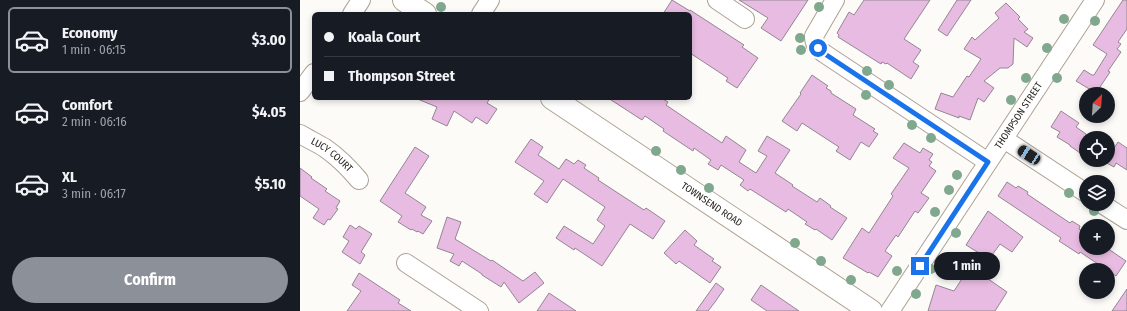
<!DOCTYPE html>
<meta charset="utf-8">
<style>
:root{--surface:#171b24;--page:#20242c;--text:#f1f3f6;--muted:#9ea1a6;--line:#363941;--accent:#8c9099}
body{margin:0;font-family:"Fira Sans Condensed",sans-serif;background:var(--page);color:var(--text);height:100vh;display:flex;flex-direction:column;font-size:15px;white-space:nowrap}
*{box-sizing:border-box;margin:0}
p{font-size:13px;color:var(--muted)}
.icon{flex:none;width:22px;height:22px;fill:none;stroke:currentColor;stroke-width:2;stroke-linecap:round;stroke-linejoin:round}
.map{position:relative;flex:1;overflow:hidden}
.sheet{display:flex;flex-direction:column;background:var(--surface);width:300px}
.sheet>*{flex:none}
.banner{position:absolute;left:12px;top:12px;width:380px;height:88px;border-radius:6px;box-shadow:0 2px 6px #0003;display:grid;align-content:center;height:88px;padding:0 12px;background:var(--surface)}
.needle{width:26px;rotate:25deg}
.controls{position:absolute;left:779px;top:87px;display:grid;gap:8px}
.controls a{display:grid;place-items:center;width:36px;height:36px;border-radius:50%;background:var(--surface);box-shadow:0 2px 6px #0003;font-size:20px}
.end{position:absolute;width:18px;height:18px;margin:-9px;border:5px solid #1a73e8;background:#fff;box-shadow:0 0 0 2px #fff}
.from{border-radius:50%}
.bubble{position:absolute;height:28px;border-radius:14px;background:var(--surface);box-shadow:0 2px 6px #0003;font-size:13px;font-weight:700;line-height:28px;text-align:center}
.car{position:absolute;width:12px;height:24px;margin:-12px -6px;border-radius:5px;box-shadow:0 0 3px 1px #0007;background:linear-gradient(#222 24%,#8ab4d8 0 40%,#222 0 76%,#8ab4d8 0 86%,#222 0)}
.banner b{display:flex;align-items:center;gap:14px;height:38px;font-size:15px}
.banner b+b{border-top:1px solid var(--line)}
.banner i{width:10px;height:10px;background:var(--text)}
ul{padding:7px 0 0;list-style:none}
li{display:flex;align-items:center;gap:12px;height:66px;margin:0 8px 6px;padding:0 4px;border:2px solid transparent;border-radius:6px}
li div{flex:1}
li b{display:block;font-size:15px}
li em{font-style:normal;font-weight:700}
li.selected{border-color:var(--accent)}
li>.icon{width:36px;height:36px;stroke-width:1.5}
.cta{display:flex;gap:8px;margin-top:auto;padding:8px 12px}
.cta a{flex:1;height:46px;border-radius:24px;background:var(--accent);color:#fff;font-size:16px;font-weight:700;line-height:46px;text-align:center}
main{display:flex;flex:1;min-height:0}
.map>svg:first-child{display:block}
.building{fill:#e8bce2;stroke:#938591}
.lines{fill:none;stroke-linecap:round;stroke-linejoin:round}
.minor-casing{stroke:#ada193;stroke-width:20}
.major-casing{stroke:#ada193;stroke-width:24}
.minor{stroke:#fff;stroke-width:18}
.major{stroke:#fff;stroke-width:22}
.tree{fill:#80a88f}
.route{stroke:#1a73e8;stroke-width:5}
.labels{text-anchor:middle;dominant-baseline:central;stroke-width:3;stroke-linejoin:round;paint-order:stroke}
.street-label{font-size:10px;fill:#29251f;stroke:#fff}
</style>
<main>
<section class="sheet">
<ul>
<li class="selected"><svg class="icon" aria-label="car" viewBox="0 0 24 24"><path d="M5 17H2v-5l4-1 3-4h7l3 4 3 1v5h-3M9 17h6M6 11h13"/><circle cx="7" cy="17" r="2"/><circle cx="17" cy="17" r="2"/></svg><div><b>Economy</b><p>1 min · 06:15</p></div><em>$3.00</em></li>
<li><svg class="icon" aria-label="car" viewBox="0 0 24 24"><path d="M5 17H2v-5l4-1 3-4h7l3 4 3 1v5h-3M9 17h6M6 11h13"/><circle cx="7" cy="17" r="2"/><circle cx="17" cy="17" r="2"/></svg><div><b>Comfort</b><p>2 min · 06:16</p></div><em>$4.05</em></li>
<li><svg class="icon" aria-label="car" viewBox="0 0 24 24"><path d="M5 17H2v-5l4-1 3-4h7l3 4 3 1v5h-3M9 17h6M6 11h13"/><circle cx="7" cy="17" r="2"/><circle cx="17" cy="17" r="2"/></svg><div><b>XL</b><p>3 min · 06:17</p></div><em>$5.10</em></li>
</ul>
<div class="cta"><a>Confirm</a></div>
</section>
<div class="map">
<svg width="827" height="311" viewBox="0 0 827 311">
<rect width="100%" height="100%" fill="#fdfbf8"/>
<path class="building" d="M372 0 390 11V10L444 45 442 47 458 58 437 88 426 81 428 78 390 53V14H363Z
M439 0H508L481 41 461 28 468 18Z
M564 0H630L604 39 621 50 613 62 619 66 611 79 587 63 586 64 582 62 581 64 538 37 539 35 537 33 549 12 554 15Z
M657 0H671L647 36 638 30Z
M823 0H827V29L818 42 821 44 817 49 821 52 808 71 810 72 796 93 776 81 784 70 792 75H794L807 54 793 45Z
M706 3 720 17 718 19 728 29 724 32 733 38 727 47 714 38 713 64 708 68H700L684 81 694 88 684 102 678 98 670 120 659 116V118L635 109 641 93 653 97 667 76 669 77 681 59 664 49 672 37 675 40 699 18 695 13Z
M512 75 528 86 526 88 531 91V93L556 109 553 115 575 129 573 131 578 134 569 147 561 142 550 160 536 151 539 147 502 123 497 131 482 121 501 94 500 93Z
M115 98H190L187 103 197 109 187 124 176 117 172 123 154 111 147 126 132 119 137 107Z
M308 98H361L368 102 366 105 422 143 426 136 446 150 439 162 456 173 467 156 458 151 467 136 490 150 475 173 493 185 492 186 517 202 520 198 531 206 530 207 547 218 532 240 516 229 515 230 505 224 507 222 488 209 486 212 450 189 448 191 440 185 444 180 421 165 418 170 408 164 411 160 394 148 393 151 363 131 364 129 345 116 342 120Z
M761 111 779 123 776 127 786 134V157L770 146V145L757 137 760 132 751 127Z
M231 139 243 147 238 155 259 169 266 159 274 164 278 160 286 165 284 168 299 178 298 180 344 210 346 208 365 221 353 239 330 224 302 266 275 248 274 250 256 238 264 226 293 244 305 226 297 220 305 207 263 179 247 203 234 194 244 181 215 162Z
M818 142 827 148V170L816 163 814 167 805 162 806 160H808V157Z
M604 143 620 153 623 148 633 154 629 160 632 162 629 166 636 171 621 193 629 198 618 213 615 211 598 237 596 235 585 251 592 256 578 277 569 272 568 273 543 258 562 228 569 233 593 196 591 194 609 168 593 158Z
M115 147 129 156 105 193 126 207 121 215 132 221 123 234 118 231 117 232 112 229 111 230 98 222 102 216 80 201Z
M0 168 12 177 11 178 27 189 25 191 40 201 36 208 38 209 30 220 28 219 24 225 13 218 19 209 0 196Z
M707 182 716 188 718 186 728 192 727 194 770 223 772 221 780 226 779 229 786 234V248H807L826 261 816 276 808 270H798L801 266 780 252 779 254 759 241 761 238 698 196Z
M688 211 723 237 712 252 700 244 682 269 684 270 681 274 707 292 695 311H628L636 285 654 291 679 253 666 245Z
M147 217 161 222 155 239 191 261 192 260 223 281 235 272 244 283 219 303 204 282 201 287 182 275V274L162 261 159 266 150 261 154 254 137 248Z
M50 225 56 229 59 226 72 234 61 252 65 255 60 264 42 252 49 241 43 237Z
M385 230 397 241 394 245 414 259 412 261 421 267 410 283 379 261 376 264 364 253Z
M59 273 100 300 98 303 111 311H47L61 291 52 285Z
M416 283 424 289 415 302 408 311H396Z
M461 285 499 311H467L451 300Z
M827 289V311H812Z
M249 293 276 311H237Z"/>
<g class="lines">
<defs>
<g id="minor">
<path d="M417 0 445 19"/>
<path d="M535 0 514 36C514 45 518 49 525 54L688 162"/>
<path d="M52 14 61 0"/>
<path d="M181 14 190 0"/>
<path d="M0 92 14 73"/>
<path id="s1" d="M0 134C8 139 17 143 25 148 38 157 49 168 59 180"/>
<path d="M704 139 786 193"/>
<path d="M802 204 827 220"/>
<path d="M106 263 179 311"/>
<path id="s2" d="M590 311 795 0"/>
</g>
<g id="major">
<path d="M104 0 125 14"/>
<path id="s3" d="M252 98 571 311"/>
</g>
</defs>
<use href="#minor" class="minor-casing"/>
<use href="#major" class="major-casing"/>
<use href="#minor" class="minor"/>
<use href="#major" class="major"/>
</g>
<g class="tree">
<circle cx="141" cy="7" r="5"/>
<circle cx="519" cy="7" r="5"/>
<circle cx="764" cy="19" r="5"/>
<circle cx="795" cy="21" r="5"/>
<circle cx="500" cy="38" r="5"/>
<circle cx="747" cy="48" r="5"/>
<circle cx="501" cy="50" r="5"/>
<circle cx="567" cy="71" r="5"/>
<circle cx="726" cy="78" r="5"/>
<circle cx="757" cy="78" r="5"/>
<circle cx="589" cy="85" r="5"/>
<circle cx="566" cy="95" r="5"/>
<circle cx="711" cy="100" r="5"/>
<circle cx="612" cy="125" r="5"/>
<circle cx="631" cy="138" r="5"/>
<circle cx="356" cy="151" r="5"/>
<circle cx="381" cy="170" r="5"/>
<circle cx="657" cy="175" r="5"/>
<circle cx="409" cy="188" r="5"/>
<circle cx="649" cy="190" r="5"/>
<circle cx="769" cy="193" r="5"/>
<circle cx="794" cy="211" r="5"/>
<circle cx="635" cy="212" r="5"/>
<circle cx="656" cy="233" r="5"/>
<circle cx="495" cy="243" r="5"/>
<circle cx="521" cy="261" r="5"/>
<circle cx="631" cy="269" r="5"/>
<circle cx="597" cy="271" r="5"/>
<circle cx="551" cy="280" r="5"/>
<circle cx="616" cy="294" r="5"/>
</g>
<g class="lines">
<path class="route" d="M518 48 525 54 688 162 620 266"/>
</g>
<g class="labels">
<g class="street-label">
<text stroke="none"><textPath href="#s2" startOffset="234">THOMPSON STREET</textPath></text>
<text stroke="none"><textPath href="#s1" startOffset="38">LUCY COURT</textPath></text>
<text stroke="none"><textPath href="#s3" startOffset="192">TOWNSEND ROAD</textPath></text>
</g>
</g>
</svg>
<div class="controls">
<a><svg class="needle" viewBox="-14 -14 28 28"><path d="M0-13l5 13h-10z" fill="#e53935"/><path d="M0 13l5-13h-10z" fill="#9ea1a6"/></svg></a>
<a><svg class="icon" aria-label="locate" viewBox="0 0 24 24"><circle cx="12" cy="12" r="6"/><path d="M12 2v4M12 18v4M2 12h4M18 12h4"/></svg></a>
<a><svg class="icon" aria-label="layers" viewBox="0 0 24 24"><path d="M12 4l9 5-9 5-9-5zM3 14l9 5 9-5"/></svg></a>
<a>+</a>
<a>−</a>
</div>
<i class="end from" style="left:518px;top:48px"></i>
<i class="end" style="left:620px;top:266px"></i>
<div class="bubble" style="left:634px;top:252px;width:66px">1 min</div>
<i class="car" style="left:729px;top:155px;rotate:303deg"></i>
<div class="banner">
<b><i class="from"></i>Koala Court</b>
<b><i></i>Thompson Street</b>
</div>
</div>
</main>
